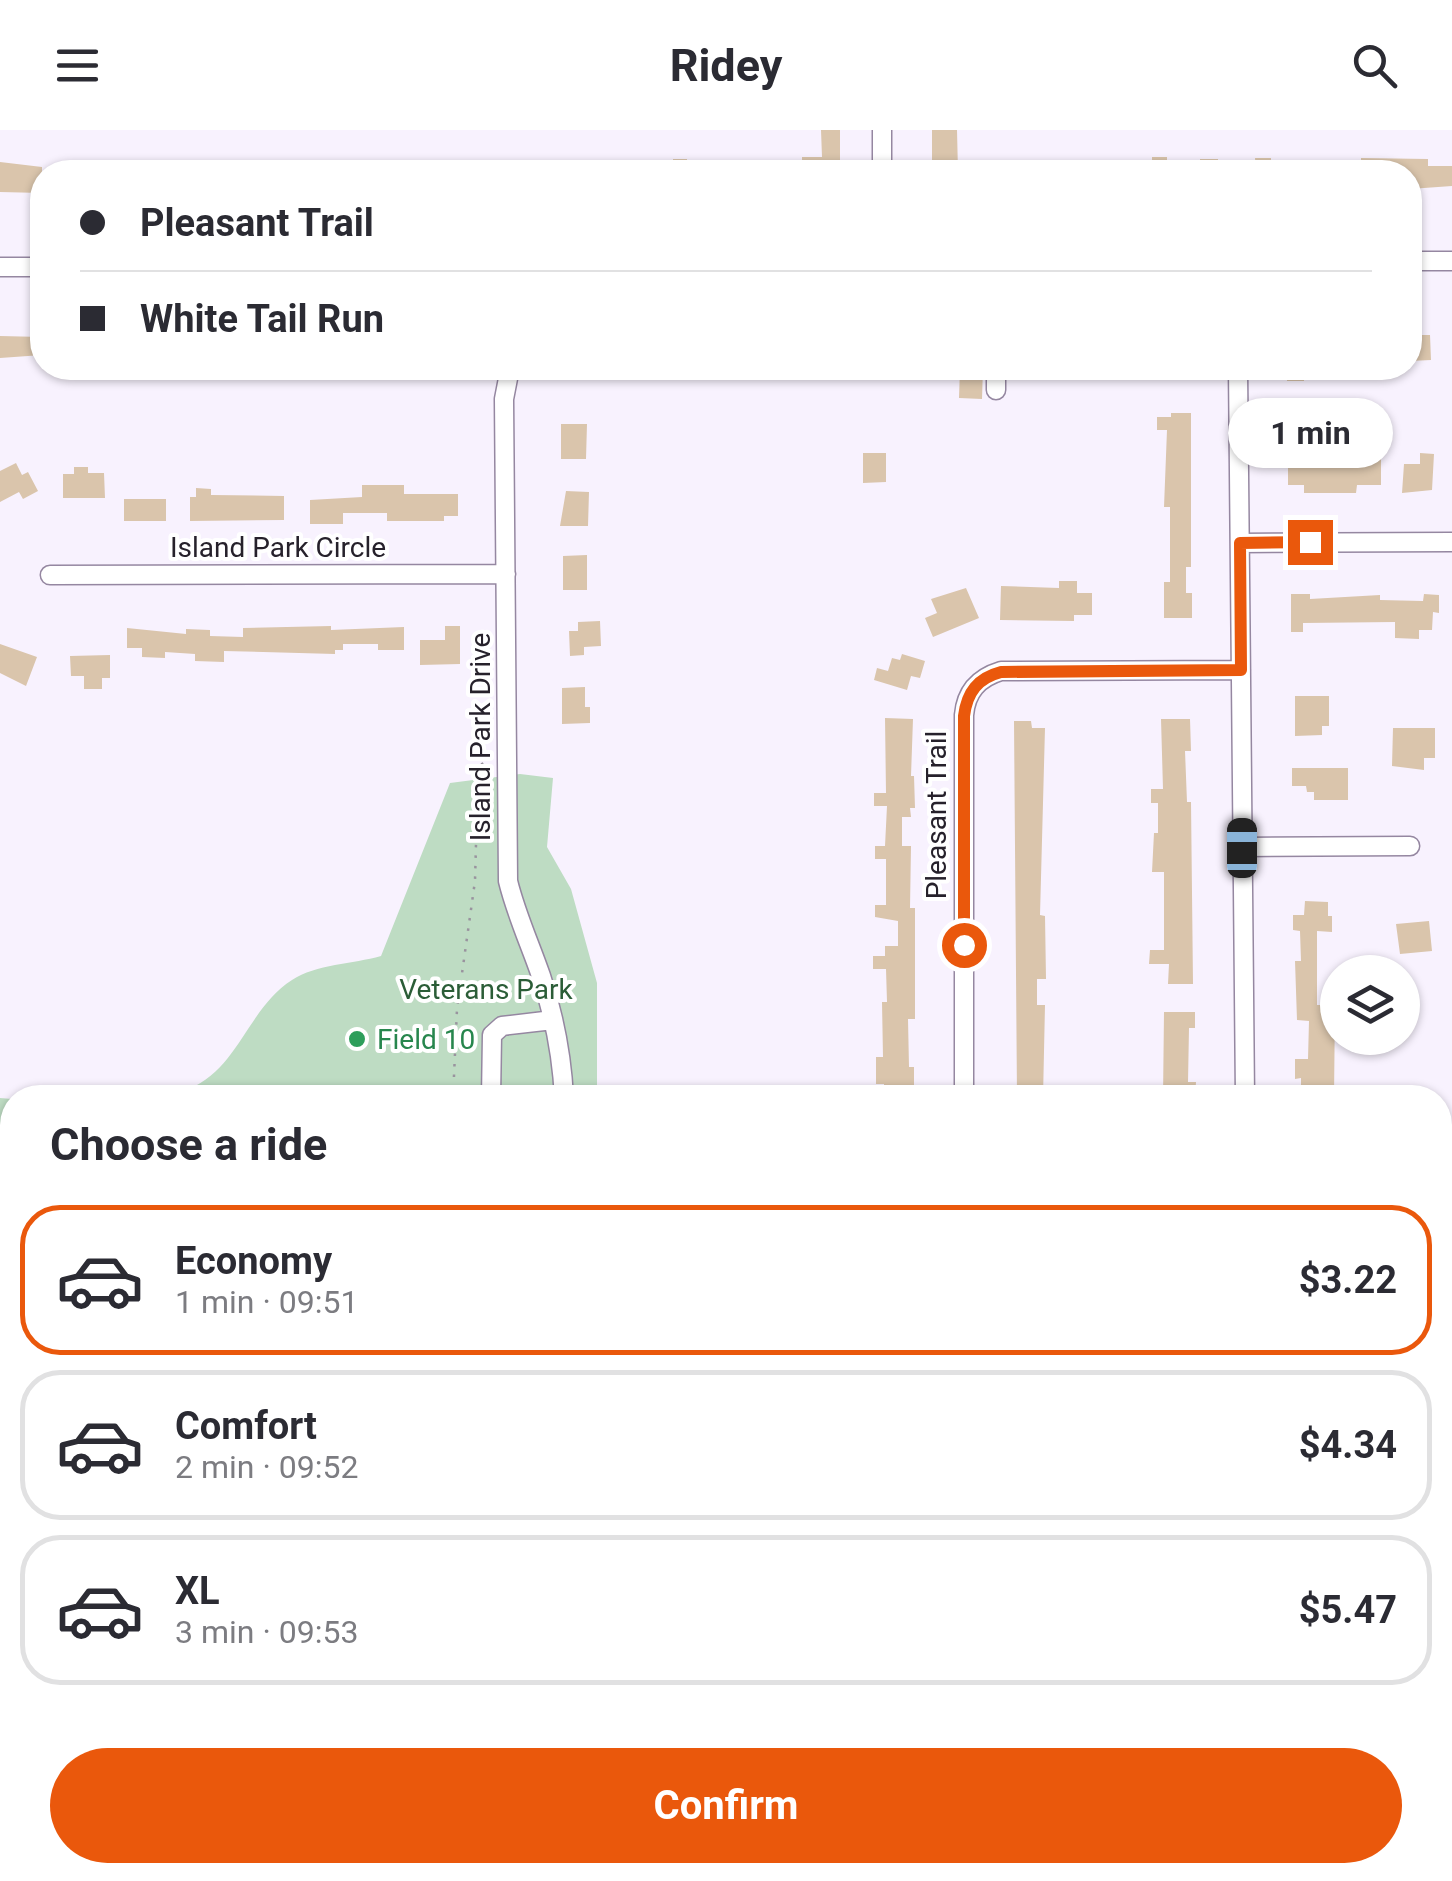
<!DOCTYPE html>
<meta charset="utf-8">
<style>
:root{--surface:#fff;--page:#f7f7f7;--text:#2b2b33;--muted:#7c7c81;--line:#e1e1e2;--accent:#ea580c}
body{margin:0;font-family:Roboto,sans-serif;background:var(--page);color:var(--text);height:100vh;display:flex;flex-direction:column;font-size:38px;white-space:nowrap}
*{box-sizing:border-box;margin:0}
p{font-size:32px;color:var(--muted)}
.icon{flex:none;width:55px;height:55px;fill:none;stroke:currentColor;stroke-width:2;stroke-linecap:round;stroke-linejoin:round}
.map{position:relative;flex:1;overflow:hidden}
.details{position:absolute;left:0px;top:955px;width:1452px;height:798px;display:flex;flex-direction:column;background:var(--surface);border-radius:40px 40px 0 0;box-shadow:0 2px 8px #0004}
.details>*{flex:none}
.banner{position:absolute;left:30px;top:30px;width:1392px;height:220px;border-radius:40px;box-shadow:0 2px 8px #0004;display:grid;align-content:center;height:220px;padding:0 50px;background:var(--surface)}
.tools{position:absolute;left:1320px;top:825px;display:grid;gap:20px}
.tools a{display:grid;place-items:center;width:100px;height:100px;border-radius:50%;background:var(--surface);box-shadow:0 2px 8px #0004;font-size:50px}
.end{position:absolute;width:45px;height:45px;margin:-22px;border:12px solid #ea580c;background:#fff;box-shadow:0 0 0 5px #fff}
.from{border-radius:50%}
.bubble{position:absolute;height:70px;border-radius:35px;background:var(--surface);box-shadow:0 2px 8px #0004;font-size:32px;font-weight:700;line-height:70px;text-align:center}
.car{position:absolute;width:30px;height:60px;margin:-30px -15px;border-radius:12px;box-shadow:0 0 8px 2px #0007;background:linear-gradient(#222 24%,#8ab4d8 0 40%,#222 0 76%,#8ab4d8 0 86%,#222 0)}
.banner b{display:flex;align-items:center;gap:35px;height:95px;font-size:38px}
.banner b+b{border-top:2px solid var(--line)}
.banner i{width:25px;height:25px;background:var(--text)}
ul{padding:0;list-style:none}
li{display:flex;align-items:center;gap:30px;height:150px;margin:0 20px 15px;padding:0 30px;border:5px solid var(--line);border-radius:40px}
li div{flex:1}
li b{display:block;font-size:38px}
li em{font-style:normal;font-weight:700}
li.current{border-color:var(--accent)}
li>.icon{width:90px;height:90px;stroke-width:1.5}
h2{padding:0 50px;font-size:45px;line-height:120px}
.action{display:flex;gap:20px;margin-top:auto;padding:20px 50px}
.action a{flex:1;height:115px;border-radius:60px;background:var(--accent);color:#fff;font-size:40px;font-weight:700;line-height:115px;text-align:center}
header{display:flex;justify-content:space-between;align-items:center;height:130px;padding:0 50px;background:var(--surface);font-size:45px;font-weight:700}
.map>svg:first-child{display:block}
.green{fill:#bedcc3}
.building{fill:#dac5ac}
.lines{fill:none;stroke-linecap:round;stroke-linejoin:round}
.minor-casing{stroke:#9587a1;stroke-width:21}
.path{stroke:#99939e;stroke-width:2.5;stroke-dasharray:2.5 8;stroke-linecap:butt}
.minor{stroke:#fff;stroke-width:18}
.route{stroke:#ea580c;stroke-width:12}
.leisure-dot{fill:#2e9e5b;stroke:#fff;stroke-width:4}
.labels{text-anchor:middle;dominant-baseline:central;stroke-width:8;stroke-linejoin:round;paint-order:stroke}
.street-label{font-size:28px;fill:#26212b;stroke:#fff}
.park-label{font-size:28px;fill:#2b5d37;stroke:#fff}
.leisure-label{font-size:28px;fill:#27864d;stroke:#fff;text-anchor:start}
</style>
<header><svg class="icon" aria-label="menu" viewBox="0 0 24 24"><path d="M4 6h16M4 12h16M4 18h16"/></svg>Ridey<svg class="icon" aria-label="search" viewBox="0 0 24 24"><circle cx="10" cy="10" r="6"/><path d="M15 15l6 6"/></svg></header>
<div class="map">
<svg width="1452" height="1751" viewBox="0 0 1452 1751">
<rect width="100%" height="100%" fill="#f8f2fe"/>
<path class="green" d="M520 644 553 648 547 717 571 759 597 853V967L44 968C74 966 167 969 189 959 239 938 248 878 292 850 316 834 353 834 381 826L450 653Z
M0 968 12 969V1740H738V1751H0Z
M1440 1527H1452V1688L1440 1683Z"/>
<path class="building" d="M821 0H840V42H802V27H822Z
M932 0H957L958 42H932Z
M1152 27H1167V42H1152Z
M1255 28H1271V42H1256Z
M1361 28 1428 29V36H1452V56L1410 59V42H1361Z
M673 29H687V42H673Z
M1200 29H1218V42H1200Z
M1309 30H1325V42H1309Z
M0 32 42 37V63L0 62Z
M1410 205H1430L1431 230 1410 231Z
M0 206 42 207V225L0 228Z
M960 238H983L982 269 959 268Z
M1287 238H1304V251H1287Z
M1171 283H1191V437H1186V463H1192V488H1164V452H1170V377H1164L1167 300H1157V287H1171Z
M561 294H587L586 329H561Z
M1352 315H1381V355H1357L1356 363H1304V355H1288V329L1352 332Z
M863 323H886V352L863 353Z
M1420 323 1434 324 1432 360 1402 363 1404 334H1420Z
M16 333 22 345 28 342 38 361 23 369 19 362 0 372V341Z
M74 337H88V343H104L105 368H63V344H74Z
M362 355H404V364H458V386H444V391H387V383H343V394H310V370L362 367Z
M196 358 211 359V365L284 366V390L190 391V367H196Z
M566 361 589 362 588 396H560Z
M124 369H166V391H124Z
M587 425V460H563V426Z
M1059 451H1077V463H1092V485H1074V491L1000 490 1001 456 1059 458Z
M966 458 979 488 933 507 925 488 937 483 931 469Z
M1291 464H1310V469L1380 465V470L1423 471 1424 464 1439 465V483L1433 482 1432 500H1419V509L1395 508V492L1303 493V502H1291Z
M600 491 601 516 584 517V525L570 526 569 501H578V492Z
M331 496V500L404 497V520H378V514H343V520H335V524L224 521V532L195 531V524L165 522V528L142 527V518H127V498L186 504V499L210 500V506L243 507V498Z
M445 496H460V534L420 535V510H445Z
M0 514 37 527 26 556 0 543Z
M902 524 925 531 920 548 911 546 907 560 874 550 877 538 888 541 892 528 900 530Z
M110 525V548H102V559H84V546H71L70 526Z
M585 557V577H590V593L562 594V558Z
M1295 566H1329V596H1322V605L1295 606Z
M885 588 913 589 911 646H914L915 678H910L911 687H902V716H911L910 778H915V889H908L909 937H914V968H884V954H876V927H883L882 872H887L886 839H873V826H885V816H898V791L875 787V775H886V729H875V716H885L887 676H874V663H886Z
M1161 589H1190L1191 621H1185L1187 672H1191L1193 854H1168L1169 834H1149L1150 820H1164V742H1152L1154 703H1158V673H1151V659H1163Z
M1014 591H1031L1032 598H1045L1040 785 1045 786 1046 849H1037V875H1045L1043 968H1017Z
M1393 598H1435V628H1424V640L1392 636Z
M1292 638H1348V670H1314V662H1307L1306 656H1292Z
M1305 771 1328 772V786H1332V802L1317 801V875H1335L1334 968H1301V948L1295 949V929H1308L1309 891 1297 890 1295 831H1301L1300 801 1293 800V785H1304Z
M1429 791 1432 821 1400 824 1396 794Z
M1164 882H1195V898H1189L1188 952H1196L1195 968H1163Z
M1440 1324H1452V1348H1440Z
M1440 1449H1452V1474H1440Z"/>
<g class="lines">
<defs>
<path id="minor" d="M882 0V42
M1410 131H1452
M0 137H42
M510 238 504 269 508 751C516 784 530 814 541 846 554 885 562 927 564 968
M996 238V260
M1238 238 1245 968
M1240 413 1452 412
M50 445 506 444
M1243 717 1410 716
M491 968 492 905 502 896 553 890
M964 968V585C966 562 978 548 1001 541L1241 540
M1440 1397H1452
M1158 1740V1751
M678 1751 682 1740"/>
</defs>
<use href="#minor" class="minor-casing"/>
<path class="path" d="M453 968 457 879 475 751 478 641 480 635 488 631
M580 1751 581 1740"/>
<use href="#minor" class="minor"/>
</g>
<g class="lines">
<path class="route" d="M964 815V586C967 562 978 548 1001 542L1241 540 1240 413 1310 412"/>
</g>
<circle class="leisure-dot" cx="357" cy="909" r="10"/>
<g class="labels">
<g class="street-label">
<text x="278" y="417">Island Park Circle</text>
<text transform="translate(480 607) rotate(-90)">Island Park Drive</text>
<text transform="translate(936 685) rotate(-90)">Pleasant Trail</text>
</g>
<g class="park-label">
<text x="486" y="859">Veterans Park</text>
</g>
<g class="leisure-label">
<text x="377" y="909">Field 10</text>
</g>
</g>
</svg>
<div class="tools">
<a><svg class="icon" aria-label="layers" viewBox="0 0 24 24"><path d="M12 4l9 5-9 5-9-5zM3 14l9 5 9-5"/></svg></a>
</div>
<i class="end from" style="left:964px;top:815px"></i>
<i class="end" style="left:1310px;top:412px"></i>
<div class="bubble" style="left:1228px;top:268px;width:165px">1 min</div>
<i class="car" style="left:1242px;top:718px;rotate:0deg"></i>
<div class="banner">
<b><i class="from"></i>Pleasant Trail</b>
<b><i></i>White Tail Run</b>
</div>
<section class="details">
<h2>Choose a ride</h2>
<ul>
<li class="current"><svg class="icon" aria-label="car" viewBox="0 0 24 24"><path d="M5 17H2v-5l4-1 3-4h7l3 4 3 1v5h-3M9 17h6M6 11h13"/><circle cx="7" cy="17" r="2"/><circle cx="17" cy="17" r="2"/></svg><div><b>Economy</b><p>1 min · 09:51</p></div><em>$3.22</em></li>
<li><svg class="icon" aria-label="car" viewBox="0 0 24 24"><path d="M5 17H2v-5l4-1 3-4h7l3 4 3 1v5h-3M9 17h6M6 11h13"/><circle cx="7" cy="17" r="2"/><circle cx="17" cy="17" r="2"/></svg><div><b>Comfort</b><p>2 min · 09:52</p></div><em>$4.34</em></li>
<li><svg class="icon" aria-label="car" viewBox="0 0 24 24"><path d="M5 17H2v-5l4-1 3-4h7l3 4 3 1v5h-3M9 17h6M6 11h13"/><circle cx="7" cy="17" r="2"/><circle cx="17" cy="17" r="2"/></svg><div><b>XL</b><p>3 min · 09:53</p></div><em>$5.47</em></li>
</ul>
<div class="action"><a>Confirm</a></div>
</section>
</div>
